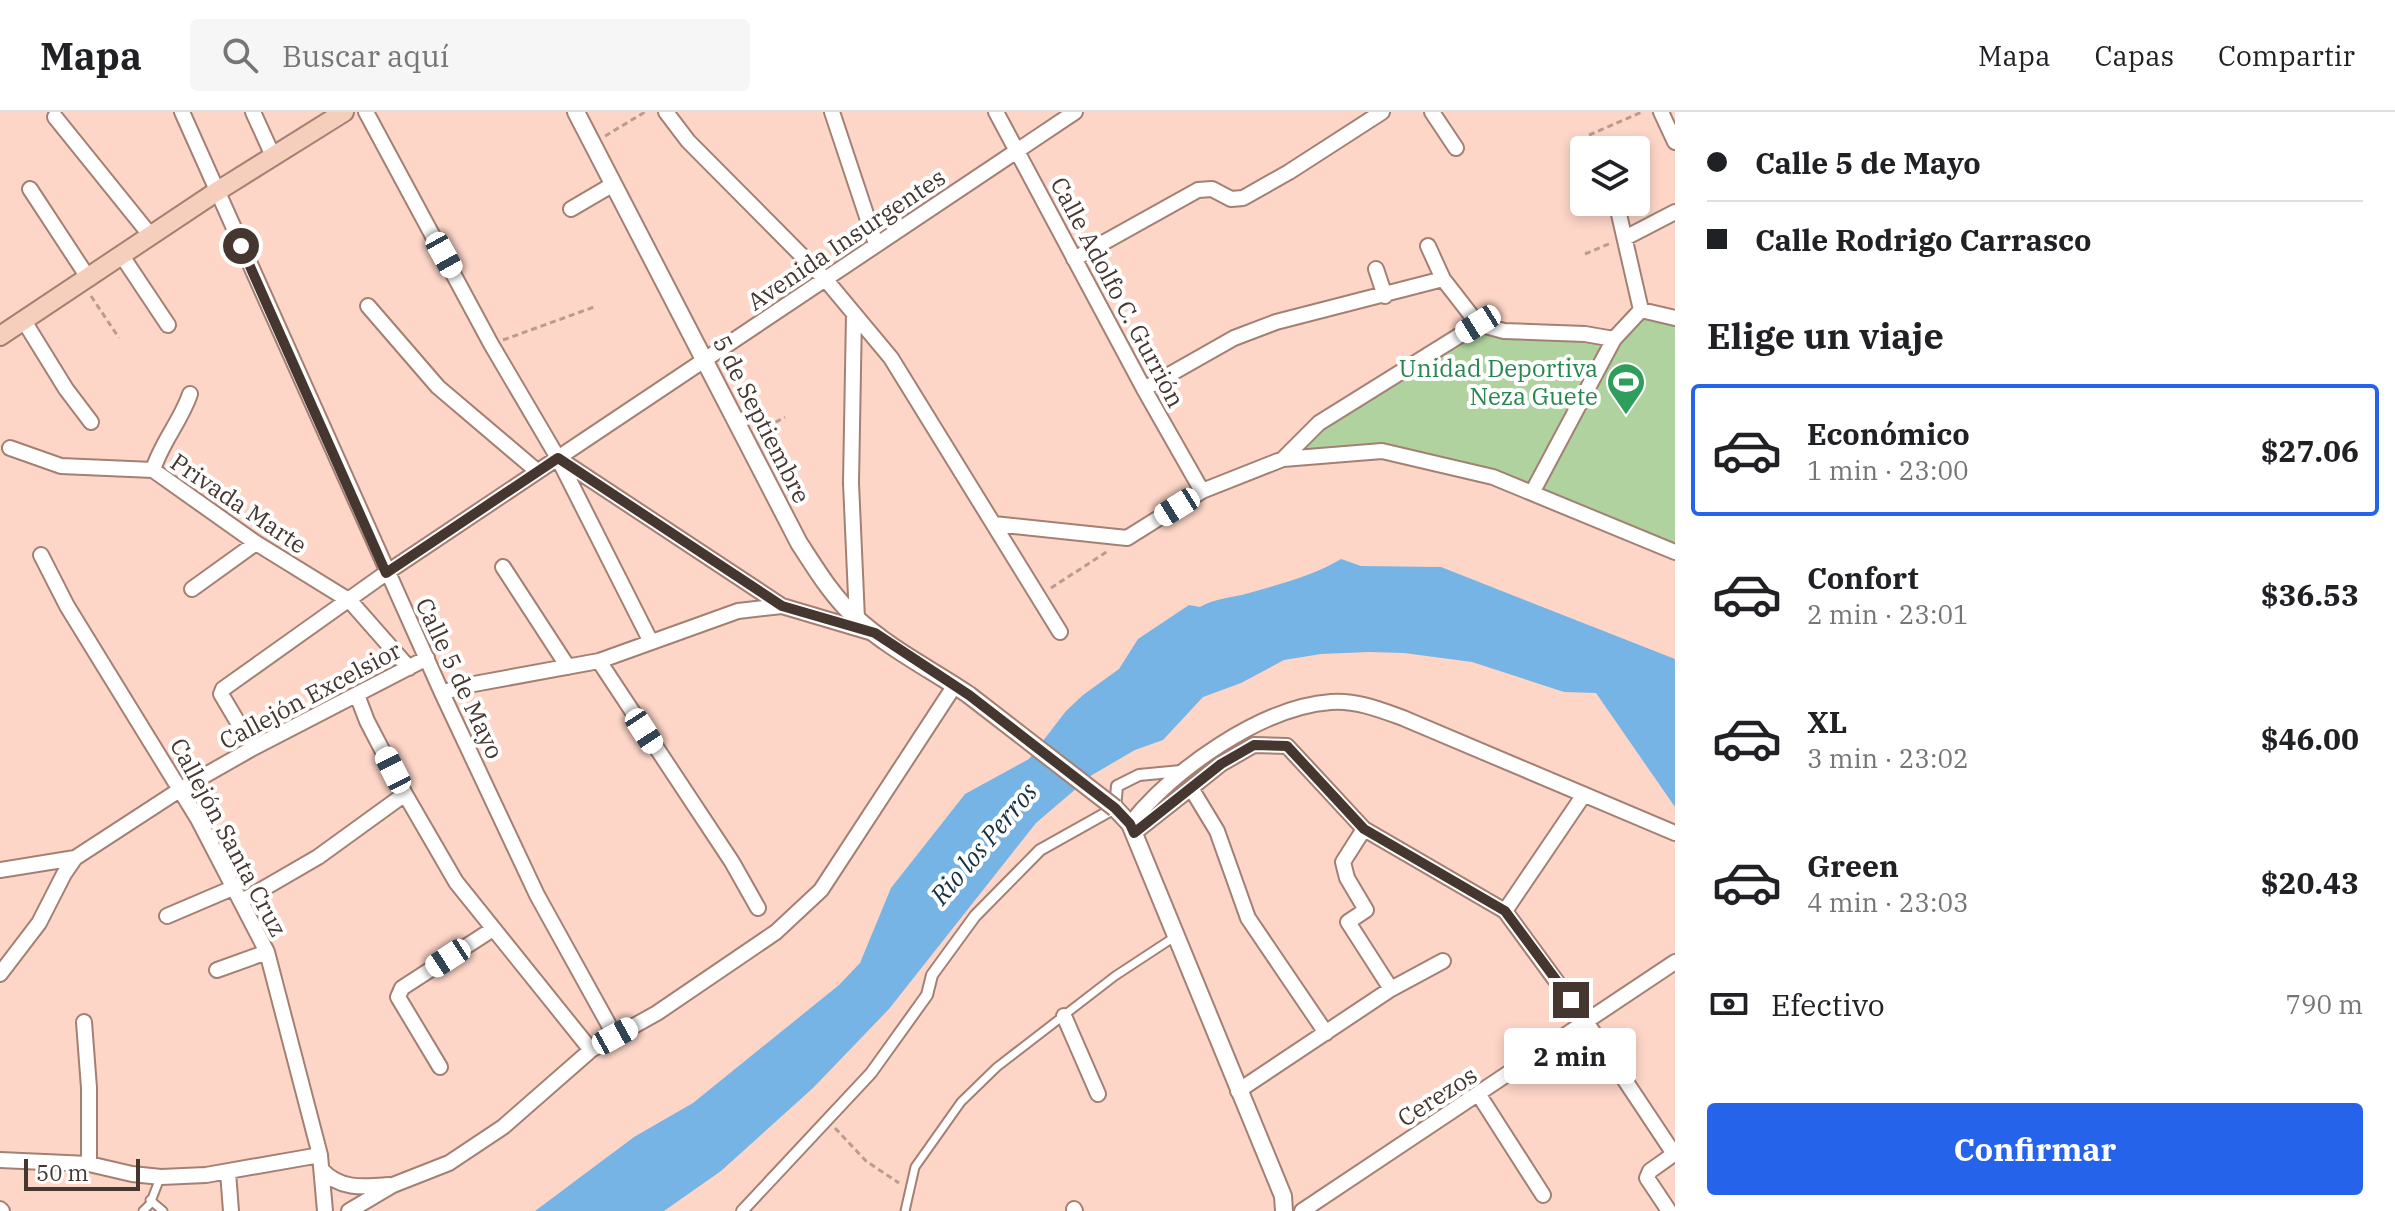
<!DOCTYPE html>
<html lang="es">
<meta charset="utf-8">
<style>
:root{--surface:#fff;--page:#f6f6f6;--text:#202124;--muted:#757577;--line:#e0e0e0;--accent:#2563eb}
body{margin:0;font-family:"IBM Plex Serif",serif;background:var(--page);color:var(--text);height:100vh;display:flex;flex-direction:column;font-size:30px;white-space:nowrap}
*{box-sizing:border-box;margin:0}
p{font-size:26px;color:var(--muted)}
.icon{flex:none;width:44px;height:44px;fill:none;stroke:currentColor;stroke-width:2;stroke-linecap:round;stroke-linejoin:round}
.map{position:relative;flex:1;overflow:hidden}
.panel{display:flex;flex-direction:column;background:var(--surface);width:720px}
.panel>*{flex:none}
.banner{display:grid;align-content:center;height:176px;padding:0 32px;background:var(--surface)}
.controls{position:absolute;left:1570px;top:24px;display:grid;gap:16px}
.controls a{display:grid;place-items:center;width:80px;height:80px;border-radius:8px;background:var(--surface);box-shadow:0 4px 12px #0003;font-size:40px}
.scale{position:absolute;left:24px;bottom:20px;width:116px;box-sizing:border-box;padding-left:8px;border:4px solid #453630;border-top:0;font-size:22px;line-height:28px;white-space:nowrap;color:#453630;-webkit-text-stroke:6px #fff;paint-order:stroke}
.end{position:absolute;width:36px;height:36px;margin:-18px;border:10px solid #453630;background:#fff;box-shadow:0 0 0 4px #fff}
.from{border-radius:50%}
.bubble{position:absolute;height:56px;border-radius:8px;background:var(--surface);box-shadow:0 4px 12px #0003;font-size:26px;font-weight:700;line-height:56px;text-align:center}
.car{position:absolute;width:24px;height:48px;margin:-24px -12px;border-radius:10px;box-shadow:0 0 6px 2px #0007;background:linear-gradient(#fff 24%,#345 0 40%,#fff 0 76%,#345 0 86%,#fff 0)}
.banner b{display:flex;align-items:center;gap:28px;height:76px;font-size:30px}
.banner b+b{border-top:2px solid var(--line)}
.banner i{width:20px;height:20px;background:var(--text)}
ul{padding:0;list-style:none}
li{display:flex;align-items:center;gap:24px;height:132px;margin:0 16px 12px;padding:0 16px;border:4px solid transparent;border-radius:8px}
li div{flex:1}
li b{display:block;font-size:30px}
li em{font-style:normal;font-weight:700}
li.current{border-color:var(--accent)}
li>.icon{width:72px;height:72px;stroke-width:1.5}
h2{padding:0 32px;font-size:36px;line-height:96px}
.pay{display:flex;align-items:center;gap:20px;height:88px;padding:0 32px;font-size:30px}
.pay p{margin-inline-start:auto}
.cta{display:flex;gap:16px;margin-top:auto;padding:16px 32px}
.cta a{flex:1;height:92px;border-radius:8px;background:var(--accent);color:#fff;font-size:32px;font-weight:700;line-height:92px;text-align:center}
header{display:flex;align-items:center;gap:48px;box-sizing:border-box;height:112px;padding:0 40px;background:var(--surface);border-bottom:2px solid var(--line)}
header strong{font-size:38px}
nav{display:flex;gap:44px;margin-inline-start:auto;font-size:28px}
.search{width:560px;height:72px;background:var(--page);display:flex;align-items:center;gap:20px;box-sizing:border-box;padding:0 28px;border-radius:8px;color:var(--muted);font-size:30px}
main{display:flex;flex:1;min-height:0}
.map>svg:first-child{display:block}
.green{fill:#b0d29e}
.water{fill:#75b4e5}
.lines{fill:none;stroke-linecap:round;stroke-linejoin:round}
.service-casing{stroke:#a38073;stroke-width:11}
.pedestrian-casing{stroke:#a38073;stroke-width:14}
.minor-casing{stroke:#a38073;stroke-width:18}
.tertiary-casing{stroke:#a38073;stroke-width:20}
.secondary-casing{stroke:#a38073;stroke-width:22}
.path{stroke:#b99b90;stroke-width:3;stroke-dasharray:6 4;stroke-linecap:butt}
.service{stroke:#fff;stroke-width:7}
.pedestrian{stroke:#fff;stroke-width:10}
.minor{stroke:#fff;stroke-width:14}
.tertiary{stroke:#fff;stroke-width:16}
.secondary{stroke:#f5cfbb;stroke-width:18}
.tertiary-bridge-casing{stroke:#a38073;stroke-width:20;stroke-linecap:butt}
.tertiary-bridge{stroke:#fff;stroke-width:16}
.route{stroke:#453630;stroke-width:10}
.labels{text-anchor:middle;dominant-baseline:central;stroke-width:8;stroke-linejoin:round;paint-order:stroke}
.street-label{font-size:24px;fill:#453630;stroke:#fff}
.leisure-label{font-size:24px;fill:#27864d;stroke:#fff;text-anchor:end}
.water-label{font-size:26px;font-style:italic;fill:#143044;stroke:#fff}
</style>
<header>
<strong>Mapa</strong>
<div class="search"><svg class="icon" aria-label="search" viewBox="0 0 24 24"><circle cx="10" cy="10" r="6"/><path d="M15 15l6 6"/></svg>Buscar aquí</div>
<nav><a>Mapa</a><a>Capas</a><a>Compartir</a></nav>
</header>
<main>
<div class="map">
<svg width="1675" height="1099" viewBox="0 0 1675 1099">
<rect width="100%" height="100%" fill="#fdd6c8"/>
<path class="green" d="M1641 198 1675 206V440L1533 379 1382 339 1283 347 1319 311 1478 212 1614 227Z"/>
<path class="water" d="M1341 447 1361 454 1441 455 1675 547V695L1596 581 1564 580 1472 550 1404 541 1369 540 1321 542 1284 548 1241 571 1203 585 1163 628 1135 638 1092 663 1036 711 889 897 813 976 721 1059 664 1099H535L634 1025 693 991 839 873 860 851 891 776 965 682 1029 647 1066 599 1083 583 1119 557 1138 527 1189 493 1200 495C1215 486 1232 486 1249 481 1280 472 1313 464 1341 447Z"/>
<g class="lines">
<defs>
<path id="service" d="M150 1088 163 1099
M143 1099 150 1092 160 1066
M905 1099 915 1055 961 990 997 955 1115 864 1176 824"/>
<path id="pedestrian" d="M742 1099 871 961 927 883 932 863 975 804 1040 738 1115 696 1117 674 1139 663 1181 659"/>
<path id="minor" d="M182 0 442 581 537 783 615 924
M253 0 273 44
M366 0 491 232 558 346 651 530
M666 0 688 29 826 168 891 246 1060 520
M832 0 876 132
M996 0 1144 277 1202 379
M1432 0 1456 36
M1661 0 1675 30
M55 5 151 124
M30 77 89 167
M571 97 612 73
M1618 98 1641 198
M1625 126 1675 100
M1428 134 1443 167
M122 144 168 213
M1074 147 1198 78 1212 77 1231 87 1243 86 1289 60 1382 0
M1376 157 1385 184
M368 194 438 275 537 359
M854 202 851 371 857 507
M24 209 66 277 91 310
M1144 277 1234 226 1276 210 1443 167 1478 212 1504 219 1585 222 1614 227
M10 336 61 354 153 358 256 431 350 489 409 556
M558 346 782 494
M1283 347 1319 311 1478 212
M153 358C161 331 181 309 190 282
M1533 379 1614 227 1641 198 1675 206
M994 412 1127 426 1202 379 1283 347 1382 339 1493 365 1675 440
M41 443 67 494 198 707 267 840 320 1043 325 1099
M503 455 568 555
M192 477 256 431
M599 549 732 750 758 796
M442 581 463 574 599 549 738 499 782 494 873 521
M357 583 367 609 405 682 456 770 591 938
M253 636 221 582 223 577 386 461 1075 0
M1191 676 1221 652 1254 633 1287 634 1364 717 1505 799 1587 911 1674 1042 1650 1059 1647 1066 1669 1099
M1130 712C1173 658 1261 595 1331 590 1356 588 1381 598 1403 606L1675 721
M1364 717 1343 750 1347 766 1366 798 1348 810 1391 877
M1134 721 1191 676 1217 719 1248 806 1326 921
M0 758 75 746 181 677 253 636 427 546
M242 789 318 745 405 682
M1505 799 1583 684
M167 804 235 775
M217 858 267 840
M0 862 39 811 64 762 75 746
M1064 904 1098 982
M84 910 89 976V1052
M440 955 398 885 402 876 493 817
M1238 979 1391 877 1443 849
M1479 983 1543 1083
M0 1048 89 1052 132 1062 161 1065 206 1063 320 1043
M322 1058C340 1078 364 1075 389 1073
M228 1060 231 1099
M0 1097 2 1099
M1074 1097 1075 1099
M349 1099 393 1073 449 1051 503 1015 591 938 657 901 776 820 821 778 955 573
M1302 1099 1675 850"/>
<path id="tertiary" d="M576 0 799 431C816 457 832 484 855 505 888 536 932 558 969 583
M1115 696 1130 712 1283 1084 1284 1099"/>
<path id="secondary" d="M0 224 216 80 344 0"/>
</defs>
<use href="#service" class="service-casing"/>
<use href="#pedestrian" class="pedestrian-casing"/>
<use href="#minor" class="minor-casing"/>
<use href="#tertiary" class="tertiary-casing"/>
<use href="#secondary" class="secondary-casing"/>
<path class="path" d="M1589 23 1642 0
M605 24 645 0
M1585 142 1611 131
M91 184 119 226
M503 228 594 195
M758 320 785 305
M1051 476 1108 439
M835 1016 866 1049 899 1071"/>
<use href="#service" class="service"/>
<use href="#pedestrian" class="pedestrian"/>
<use href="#minor" class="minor"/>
<use href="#tertiary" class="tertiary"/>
<use href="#secondary" class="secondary"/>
<defs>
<path id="tertiary-bridge" d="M969 583 1115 696"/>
</defs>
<use href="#tertiary-bridge" class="tertiary-bridge-casing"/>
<use href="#tertiary-bridge" class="tertiary-bridge"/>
</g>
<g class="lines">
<path class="route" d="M241 134 386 461 558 346 782 494 875 521 969 583 1115 696 1130 712 1134 721 1221 652 1254 633 1287 634 1364 717 1505 799 1571 888"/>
</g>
<defs>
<symbol id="stadium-pin" viewBox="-11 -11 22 30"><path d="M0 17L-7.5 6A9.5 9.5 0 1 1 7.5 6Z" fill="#2e9e5b" stroke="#fff"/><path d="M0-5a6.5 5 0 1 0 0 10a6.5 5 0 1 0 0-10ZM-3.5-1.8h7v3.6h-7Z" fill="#fff"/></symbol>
</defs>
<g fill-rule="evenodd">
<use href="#stadium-pin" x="1604" y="248" width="44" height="60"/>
</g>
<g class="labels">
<g class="street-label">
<text transform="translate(846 127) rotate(-34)">Avenida Insurgentes</text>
<text transform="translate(1118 180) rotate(62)">Calle Adolfo C. Gurrión</text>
<text transform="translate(762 307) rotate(63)">5 de Septiembre</text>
<text transform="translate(239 391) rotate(34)">Privada Marte</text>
<text transform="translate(460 566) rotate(65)">Calle 5 de Mayo</text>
<text transform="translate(310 583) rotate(-28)">Callejón Excelsior</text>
<text transform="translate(229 725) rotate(62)">Callejón Santa Cruz</text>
<text transform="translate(1437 984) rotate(-33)">Cerezos</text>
</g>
<g class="leisure-label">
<text x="1598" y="256">Unidad Deportiva<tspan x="1598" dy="28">Neza Guete</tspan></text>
</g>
<g class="water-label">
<text transform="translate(983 731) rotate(-50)">Rio los Perros</text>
</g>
</g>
</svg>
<div class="controls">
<a><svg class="icon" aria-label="layers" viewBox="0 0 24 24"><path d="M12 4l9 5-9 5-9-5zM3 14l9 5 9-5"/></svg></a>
</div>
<div class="scale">50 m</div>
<i class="end from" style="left:241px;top:134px"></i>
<i class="end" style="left:1571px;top:888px"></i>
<div class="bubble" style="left:1504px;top:916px;width:132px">2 min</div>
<i class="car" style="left:444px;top:143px;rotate:151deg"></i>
<i class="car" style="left:1478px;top:212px;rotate:238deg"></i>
<i class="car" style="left:1177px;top:395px;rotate:238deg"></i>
<i class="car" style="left:644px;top:619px;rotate:147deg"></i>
<i class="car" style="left:393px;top:658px;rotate:333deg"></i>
<i class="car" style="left:448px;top:846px;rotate:237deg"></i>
<i class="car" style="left:615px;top:924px;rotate:61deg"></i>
</div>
<section class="panel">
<div class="banner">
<b><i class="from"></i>Calle 5 de Mayo</b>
<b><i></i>Calle Rodrigo Carrasco</b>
</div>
<h2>Elige un viaje</h2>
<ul>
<li class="current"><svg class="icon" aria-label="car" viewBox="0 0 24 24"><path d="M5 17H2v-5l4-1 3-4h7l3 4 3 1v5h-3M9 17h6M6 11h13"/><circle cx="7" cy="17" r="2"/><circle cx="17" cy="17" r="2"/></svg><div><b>Económico</b><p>1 min · 23:00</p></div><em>$27.06</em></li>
<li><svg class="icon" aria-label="car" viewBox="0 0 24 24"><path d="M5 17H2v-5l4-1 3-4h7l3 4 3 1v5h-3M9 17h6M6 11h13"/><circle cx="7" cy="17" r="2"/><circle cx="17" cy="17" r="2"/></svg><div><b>Confort</b><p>2 min · 23:01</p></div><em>$36.53</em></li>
<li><svg class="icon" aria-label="car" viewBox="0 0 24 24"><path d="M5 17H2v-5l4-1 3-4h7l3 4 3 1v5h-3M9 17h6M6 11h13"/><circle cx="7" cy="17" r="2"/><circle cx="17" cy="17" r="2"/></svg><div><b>XL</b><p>3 min · 23:02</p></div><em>$46.00</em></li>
<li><svg class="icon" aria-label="car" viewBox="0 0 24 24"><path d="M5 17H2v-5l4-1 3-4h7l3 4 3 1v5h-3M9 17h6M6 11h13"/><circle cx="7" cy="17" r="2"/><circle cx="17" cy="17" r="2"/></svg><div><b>Green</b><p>4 min · 23:03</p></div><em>$20.43</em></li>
</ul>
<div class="pay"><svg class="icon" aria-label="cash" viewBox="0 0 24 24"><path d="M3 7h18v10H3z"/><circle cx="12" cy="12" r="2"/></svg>Efectivo<p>790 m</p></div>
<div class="cta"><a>Confirmar</a></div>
</section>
</main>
